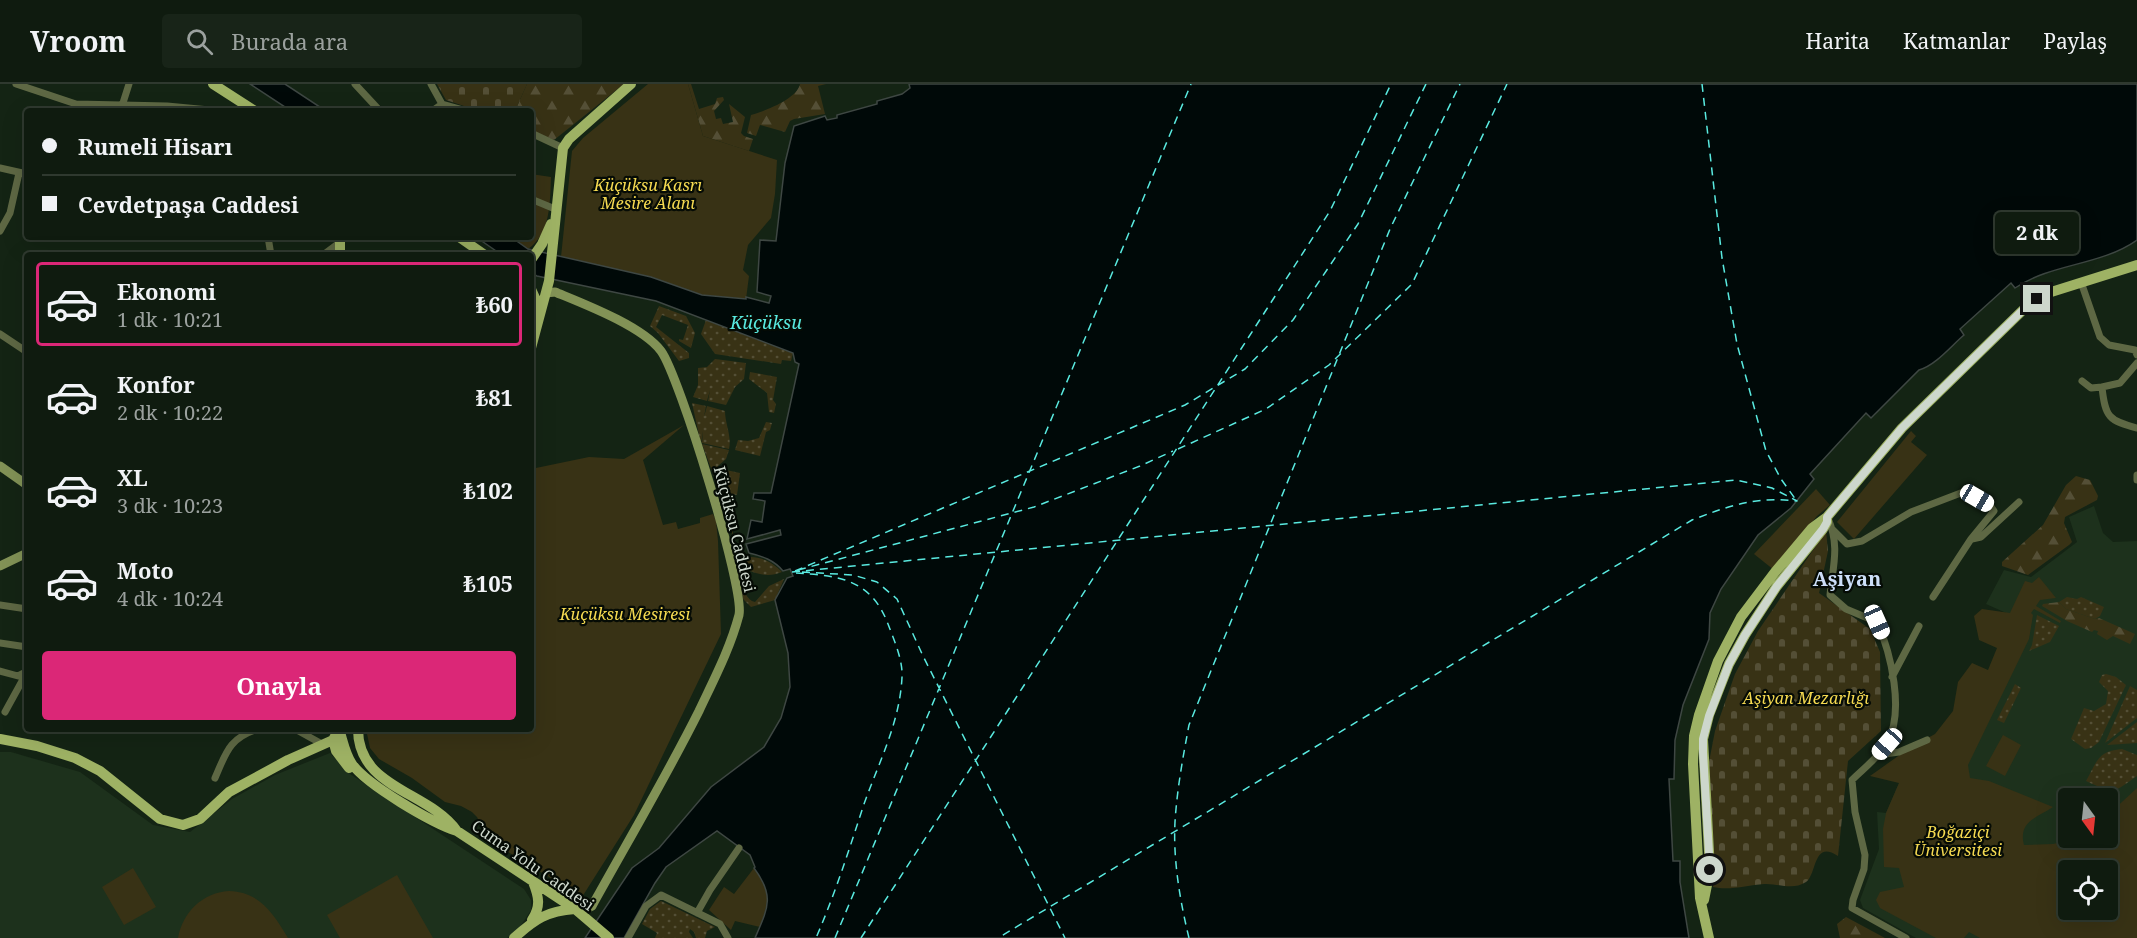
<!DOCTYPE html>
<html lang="tr">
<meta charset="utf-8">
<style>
:root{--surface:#0f1b0f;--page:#182418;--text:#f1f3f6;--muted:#9ba19e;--line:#2f392f;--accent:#db2777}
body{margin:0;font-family:"Noto Serif",serif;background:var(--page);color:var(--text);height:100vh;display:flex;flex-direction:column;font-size:22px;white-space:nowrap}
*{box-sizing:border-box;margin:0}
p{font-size:20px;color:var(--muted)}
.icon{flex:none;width:33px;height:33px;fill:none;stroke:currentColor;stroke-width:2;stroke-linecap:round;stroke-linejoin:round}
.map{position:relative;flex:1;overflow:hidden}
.details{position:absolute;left:24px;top:168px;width:510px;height:480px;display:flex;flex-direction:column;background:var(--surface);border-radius:6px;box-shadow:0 6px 24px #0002,0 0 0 2px var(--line)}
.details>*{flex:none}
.guide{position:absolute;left:24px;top:24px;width:510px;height:132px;border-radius:6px;box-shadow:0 6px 24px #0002,0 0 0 2px var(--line);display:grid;align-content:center;height:132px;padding:0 18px;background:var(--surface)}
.needle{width:39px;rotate:165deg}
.fabs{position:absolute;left:2058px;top:704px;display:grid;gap:12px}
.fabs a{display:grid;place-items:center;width:60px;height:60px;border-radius:6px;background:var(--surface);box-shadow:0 6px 24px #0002,0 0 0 2px var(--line);font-size:30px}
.end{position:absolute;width:27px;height:27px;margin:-14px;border:8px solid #cdd7cc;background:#111;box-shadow:0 0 0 3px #111}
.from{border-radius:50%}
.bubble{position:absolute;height:42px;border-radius:6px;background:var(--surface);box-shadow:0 6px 24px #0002,0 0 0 2px var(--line);font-size:20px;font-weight:700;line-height:42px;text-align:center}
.car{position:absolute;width:18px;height:36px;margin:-18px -9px;border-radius:8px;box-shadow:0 0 4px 2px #0007;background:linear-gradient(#fff 24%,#345 0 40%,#fff 0 76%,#345 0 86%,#fff 0)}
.guide b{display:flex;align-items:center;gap:21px;height:57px;font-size:22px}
.guide b+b{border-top:2px solid var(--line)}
.guide i{width:15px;height:15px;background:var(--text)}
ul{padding:10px 0 0;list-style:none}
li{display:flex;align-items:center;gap:18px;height:84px;margin:0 12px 9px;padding:0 6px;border:3px solid transparent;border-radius:6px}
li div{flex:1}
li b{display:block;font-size:22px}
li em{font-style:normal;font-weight:700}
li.active{border-color:var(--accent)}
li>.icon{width:54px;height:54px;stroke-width:1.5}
.action{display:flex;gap:12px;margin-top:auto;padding:12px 18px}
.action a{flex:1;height:69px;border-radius:6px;background:var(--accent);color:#fff;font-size:24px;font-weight:700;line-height:69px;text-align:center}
header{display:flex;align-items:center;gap:36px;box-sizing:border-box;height:84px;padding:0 30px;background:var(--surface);border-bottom:2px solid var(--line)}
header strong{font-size:28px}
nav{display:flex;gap:33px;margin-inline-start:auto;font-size:21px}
.search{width:420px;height:54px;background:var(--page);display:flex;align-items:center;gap:15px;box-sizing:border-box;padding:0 21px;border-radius:6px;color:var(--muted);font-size:22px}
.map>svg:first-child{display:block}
.built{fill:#1d311c;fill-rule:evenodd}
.grass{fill:url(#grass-dots)}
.forest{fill:url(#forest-firs)}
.cemetery{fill:url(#cemetery-stones)}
.green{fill:#383215;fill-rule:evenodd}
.water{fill:#000908;stroke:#3e4743;stroke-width:1.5}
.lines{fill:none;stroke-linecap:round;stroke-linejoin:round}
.ferry{stroke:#59eae0;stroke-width:1.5;stroke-dasharray:8 6;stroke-linecap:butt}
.street{stroke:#5e6844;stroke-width:7}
.secondary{stroke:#829256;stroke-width:9}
.primary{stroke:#9eb264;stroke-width:10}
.route{stroke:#cdd7cc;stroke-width:8}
.labels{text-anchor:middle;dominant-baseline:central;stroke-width:4.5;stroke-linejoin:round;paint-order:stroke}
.park-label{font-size:16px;font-style:italic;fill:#f5da51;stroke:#050b05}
.street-label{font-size:16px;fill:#cdd7cc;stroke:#050b05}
.water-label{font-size:18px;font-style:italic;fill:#59eae0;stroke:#050b05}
.quarter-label{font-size:20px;font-weight:bold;fill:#ccdef8;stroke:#050b05}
</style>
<header>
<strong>Vroom</strong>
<div class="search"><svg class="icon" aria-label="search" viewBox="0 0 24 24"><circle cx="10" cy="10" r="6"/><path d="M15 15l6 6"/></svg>Burada ara</div>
<nav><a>Harita</a><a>Katmanlar</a><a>Paylaş</a></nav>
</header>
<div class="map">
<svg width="2137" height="854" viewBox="0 0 2137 854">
<defs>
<pattern id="grass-dots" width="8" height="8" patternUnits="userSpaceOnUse" patternTransform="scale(1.5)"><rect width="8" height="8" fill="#383215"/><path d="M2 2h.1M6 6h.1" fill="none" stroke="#544f36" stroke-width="1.8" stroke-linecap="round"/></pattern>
<pattern id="forest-firs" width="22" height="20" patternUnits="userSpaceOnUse" patternTransform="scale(1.5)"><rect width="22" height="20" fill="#383215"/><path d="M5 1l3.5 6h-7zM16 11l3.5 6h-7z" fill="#544f36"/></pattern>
<pattern id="cemetery-stones" width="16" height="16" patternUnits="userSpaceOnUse" patternTransform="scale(1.5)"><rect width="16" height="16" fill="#383215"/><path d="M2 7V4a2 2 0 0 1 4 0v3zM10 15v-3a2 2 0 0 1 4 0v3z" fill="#544f36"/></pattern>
</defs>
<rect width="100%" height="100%" fill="#142414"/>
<path class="built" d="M2094 422 2103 449 2113 458 2137 457V854H1916L1863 824 1860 816 1879 765 1877 728 1886 729 1899 699 2012 587 2026 560 2022 536 1986 520 2004 486 2031 493 2077 458 2069 433ZM2068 714H2108V753H2068ZM2068 786H2108V825H2068Z
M0 668H11L80 688 153 741 190 748 232 715 275 691 330 669 350 690 524 805 531 816V826L520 843 507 854H0Z"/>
<path class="grass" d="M659 222 686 232 695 249 691 264 679 257V255L683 256 688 241 662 231 656 243 689 269V274L679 277 658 249 650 242Z
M706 236 793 269 791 277 782 276 781 280 715 270 701 250Z
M715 275 746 279 744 295 735 303 726 321 708 317 710 306 707 317 693 313 698 301V284L707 283Z
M750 288 777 293 773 316 776 320 774 329 769 328 767 309 749 295Z
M692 319 706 322 704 333 707 322 725 327C725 340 732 352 729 365L702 359 703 347 701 360Z
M766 338 772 339 770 346 766 348 760 372 735 366 738 356 748 357 759 354Z
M702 360 729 366 726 375 718 382 715 395Z
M726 386 740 389 737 411 722 408 723 400H725L726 396 724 395Z
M724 424H727L733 432V451L741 483 739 484 740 488 747 486 743 474C757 470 773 478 782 488 770 493 759 491 748 486L740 489 730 438Z
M784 495 775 516 751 523 743 515 741 501C745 506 746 516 755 518L769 502Z
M2067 513 2077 515 2081 513 2104 523 2100 532 2095 535 2066 525 2059 518Z
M2037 531 2059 542 2050 558 2029 567 2032 561Z
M2106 590 2116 593 2126 601 2099 658 2091 664 2085 665 2071 655 2084 624 2094 627 2106 620 2108 607 2099 598 2102 591Z
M2015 600 2021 604 2004 639 1997 636Z
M2130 602 2137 606V634L2105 659Z
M2137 638V659L2107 661Z
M2122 665 2137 671V692C2110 711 2115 710 2086 697 2097 678 2097 667 2122 665Z
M661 817 715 843 707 847 705 854H696L694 848 690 845 689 848 693 854H655L657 849 642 840 650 825Z"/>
<path class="forest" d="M527 0H624L554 56 531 46V27H515Z
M688 0H691L699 25 715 20 717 14 723 13 724 16 714 27 716 35 721 34 723 40 733 38 729 20 745 33 741 49 744 52 753 55 749 67 703 52Z
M800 0H826L818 2 825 30 794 35 790 37 785 48 760 41 756 52 747 49 751 31C765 27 797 15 800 0Z
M2076 392 2090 396 2098 412 2097 416 2065 433 2064 439 2072 458 2069 461 2028 491 2002 482V478L2043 441 2066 401Z
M2059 518 2066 525 2095 535 2099 534 2135 550 2130 560 2113 552 2107 556 2097 550 2098 547 2094 546 2092 548 2067 537 2042 522 2043 520Z
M1846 833 1885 854H1840L1837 840Z"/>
<path class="cemetery" d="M437 0H527L515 27H479L446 16Z
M1826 447 1828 467 1819 509 1870 545 1880 568 1881 647 1848 677 1838 772C1813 755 1817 790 1806 798 1792 807 1778 799 1764 800 1747 801 1730 807 1713 803L1715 786 1709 678 1715 647 1735 590 1758 547Z"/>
<path class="green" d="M648 0H688L703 52 777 76 775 110 771 134 748 161 743 186 749 192 746 215 702 211 651 193 561 173 572 67 583 54Z
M531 90 551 93C550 117 551 150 528 165L511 153H531Z
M684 341 643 376 663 441 676 438 678 445 700 439V434L713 430 716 437 718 457 721 550 634 731 582 813 500 763 486 752 477 733 472 728 461 722 445 718 412 694 379 675 370 664 366 645H531V385L589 373 624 375Z
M1911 347 1916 352 1911 358 1927 371 1854 455 1837 438Z
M1816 405 1830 421 1817 432 1774 486 1754 470Z
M2039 493 2056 514 2040 516 2036 522 2061 537 2060 539 2034 525 2031 529 2033 531 2029 555 1968 681 1970 694 1989 697 2053 723C2036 734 2018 738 2024 761L2053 760 2083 753H2108V731L2137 704V854H1980L1969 848 1964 854H1936L1880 824 1876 816 1880 808 1904 803 1899 784 1884 783 1883 745 1886 729 1899 699 1870 692 1908 665 1935 650 1953 627 1958 598 1972 579 1988 586 1997 564 1979 556 1974 532 1982 525 2010 529 2025 497 2032 499ZM2068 786H2108V825H2068Z
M2003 651 2021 661 2005 692 1986 682Z
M133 784 156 823 124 841 102 803Z
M754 784C772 808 769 816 760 843L735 837 731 846 709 826 724 803 734 810Z
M397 791 433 854H340L327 831Z
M229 807C260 808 273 829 288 854H178C183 828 202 809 229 807Z"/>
<path class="water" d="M250 0H285L326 27H291Z
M909 0H2137V156C2100 182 2052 179 2015 204L2011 199 1960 245 1964 251C1951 262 1936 281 1919 286L1871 334 1866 329 1810 390 1814 395 1791 424 1758 451 1721 505 1710 529 1709 555 1683 621 1675 656 1674 695H1669L1673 777H1680V798L1689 854H755C768 824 775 812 754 784L755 783 750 771 717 747 666 783 655 799 624 854H585L632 784 659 764 711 703 764 663 781 634 790 603 788 569 775 516 787 494 793 492 790 485 783 487C774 476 762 472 749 469L746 460 781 451 780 446 747 455 751 436 762 438 765 417 753 415 754 409H771L799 280 795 278 793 269 656 217 537 192 531 189V171H502L476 153H511L528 165 651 193 702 211 746 215V213L769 219 771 212 757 208 760 156 776 157 785 79 794 42 825 32 827 36 837 34V31L877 20V17L902 10 910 4Z"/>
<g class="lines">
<path class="ferry" d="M1702 0 1722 174 1737 260 1766 367 1781 395 1796 416
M1178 365 1266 325 1329 281 1412 200 1507 0
M798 486 1034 423 1140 382 1173 367
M795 487 1185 321 1245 285 1293 236 1358 140 1426 0
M792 488 1736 396 1772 404 1797 417C1757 412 1728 422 1692 436L998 854
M802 488 853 491 877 498 897 515 923 572 1065 854
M796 489C812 490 830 491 845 496 868 504 880 519 888 540 894 556 903 576 902 593 900 638 879 678 864 720 849 766 835 810 816 854
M835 854 1191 0
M861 854 1330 127 1391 0
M1189 854C1180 817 1173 776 1175 738 1177 705 1183 673 1189 641L1390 145 1460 0"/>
<path class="street" d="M16 0 76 20 167 22 220 27
M355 0 380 27
M431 0 442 20 467 27
M122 22 129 0
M432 27 442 20
M531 49 563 64
M0 84 27 90
M531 115 555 125
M0 147 10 129 19 89
M268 153 271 171
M323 171 339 159
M2081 198 2100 253 2109 261 2135 266 2137 271
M0 250 27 268
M2137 279 2120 299 2102 303C2105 333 2109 337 2137 344
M2082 297 2091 304 2102 303
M2137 391V396
M1828 434C1840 463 1833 481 1830 511L1846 525 1877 538C1891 569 1905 628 1887 659 1879 673 1863 685 1852 696L1855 728 1865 771 1864 785 1853 816 1852 824 1906 854
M1832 445 1847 460 1862 457 1911 428 1966 407 1989 420 1994 427 1971 455 1933 513
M1972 455 1981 453 2019 418
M0 521 27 525
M0 559 27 563
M0 587 18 592 26 588
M1892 593 1919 542
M5 628 27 588
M295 645 322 660
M1877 671 1899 668 1927 656
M215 694C226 669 229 654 258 645
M697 829 710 806 739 764
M628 854 646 822 661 811 720 840 728 854"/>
<path class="secondary" d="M546 209 555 208C584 220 642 242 661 267 679 291 745 504 739 531 730 565 714 595 699 627 666 693 628 757 592 822L585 825 568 813 554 809
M0 382 27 401
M0 482 27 469"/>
<path class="primary" d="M213 0 255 27
M459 153 485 171
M340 171V153
M531 176 542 160 551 140
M531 205 536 216 537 231
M531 264 549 197 563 64 569 55 631 0
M339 645C343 657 345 670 352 680 367 701 432 739 457 747L575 825 609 854
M358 645C358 705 429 707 457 747
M0 655 37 662 75 674 100 687 160 735 183 741 200 735 229 708 288 676 333 656 339 645
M333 656 336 667 349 684
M1704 816 1710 786 1703 655 1709 631 1729 580 1745 551 1777 502 1823 445 1827 438V433
M532 836C541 822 539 813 533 798
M514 854C535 835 547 827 575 825
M1709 854 1700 814 1693 680 1694 652 1699 631 1718 577 1741 533 1775 488 1812 444 1827 433 1902 344 2025 224 2048 209 2137 181"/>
</g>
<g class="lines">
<path class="route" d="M1710 786 1703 668V655L1709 632 1729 580 1745 551 1777 502 1823 445 1827 438V433L1902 344 2025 224 2037 215"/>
</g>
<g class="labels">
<g class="park-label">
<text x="648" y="101">Küçüksu Kasrı<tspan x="648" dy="18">Mesire Alanı</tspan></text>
<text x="625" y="530">Küçüksu Mesiresi</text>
<text x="1806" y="614">Aşiyan Mezarlığı</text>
<text x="1958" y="748">Boğaziçi<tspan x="1958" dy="18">Üniversitesi</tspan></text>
</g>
<g class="street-label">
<text transform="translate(735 445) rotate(76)">Küçüksu Caddesi</text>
<text transform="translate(533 781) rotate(35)">Cuma Yolu Caddesi</text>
</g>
<g class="water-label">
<text x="766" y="238">Küçüksu</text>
</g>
<g class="quarter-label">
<text x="1847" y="494">Aşiyan</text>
</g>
</g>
</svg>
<div class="fabs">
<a><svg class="needle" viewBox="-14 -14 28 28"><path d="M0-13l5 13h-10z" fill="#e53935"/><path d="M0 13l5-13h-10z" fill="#9ba19e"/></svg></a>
<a><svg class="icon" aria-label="locate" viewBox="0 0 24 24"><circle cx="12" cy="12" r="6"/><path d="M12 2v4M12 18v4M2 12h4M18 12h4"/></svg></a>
</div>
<i class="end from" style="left:1710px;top:786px"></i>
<i class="end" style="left:2037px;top:215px"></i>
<div class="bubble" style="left:1995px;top:128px;width:84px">2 dk</div>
<i class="car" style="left:1977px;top:414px;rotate:120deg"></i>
<i class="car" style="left:1877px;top:538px;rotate:156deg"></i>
<i class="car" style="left:1887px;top:660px;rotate:222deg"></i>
<div class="guide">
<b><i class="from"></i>Rumeli Hisarı</b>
<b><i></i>Cevdetpaşa Caddesi</b>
</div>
<section class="details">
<ul>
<li class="active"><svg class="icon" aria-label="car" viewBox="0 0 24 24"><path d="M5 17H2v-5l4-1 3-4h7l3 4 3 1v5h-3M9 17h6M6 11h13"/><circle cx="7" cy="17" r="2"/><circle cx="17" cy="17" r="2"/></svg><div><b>Ekonomi</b><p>1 dk · 10:21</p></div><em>₺60</em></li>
<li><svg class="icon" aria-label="car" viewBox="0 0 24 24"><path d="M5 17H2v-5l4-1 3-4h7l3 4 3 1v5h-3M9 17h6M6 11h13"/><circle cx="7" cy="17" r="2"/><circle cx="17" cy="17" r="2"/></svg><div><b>Konfor</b><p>2 dk · 10:22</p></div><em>₺81</em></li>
<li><svg class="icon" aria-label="car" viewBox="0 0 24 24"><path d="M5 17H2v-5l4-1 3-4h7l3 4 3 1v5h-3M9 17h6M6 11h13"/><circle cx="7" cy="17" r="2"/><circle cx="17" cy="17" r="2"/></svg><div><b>XL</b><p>3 dk · 10:23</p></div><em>₺102</em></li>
<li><svg class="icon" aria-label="car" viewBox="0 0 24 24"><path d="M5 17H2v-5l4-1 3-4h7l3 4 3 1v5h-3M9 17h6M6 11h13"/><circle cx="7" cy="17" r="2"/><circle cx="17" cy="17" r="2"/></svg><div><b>Moto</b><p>4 dk · 10:24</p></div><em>₺105</em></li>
</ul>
<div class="action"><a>Onayla</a></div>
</section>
</div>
